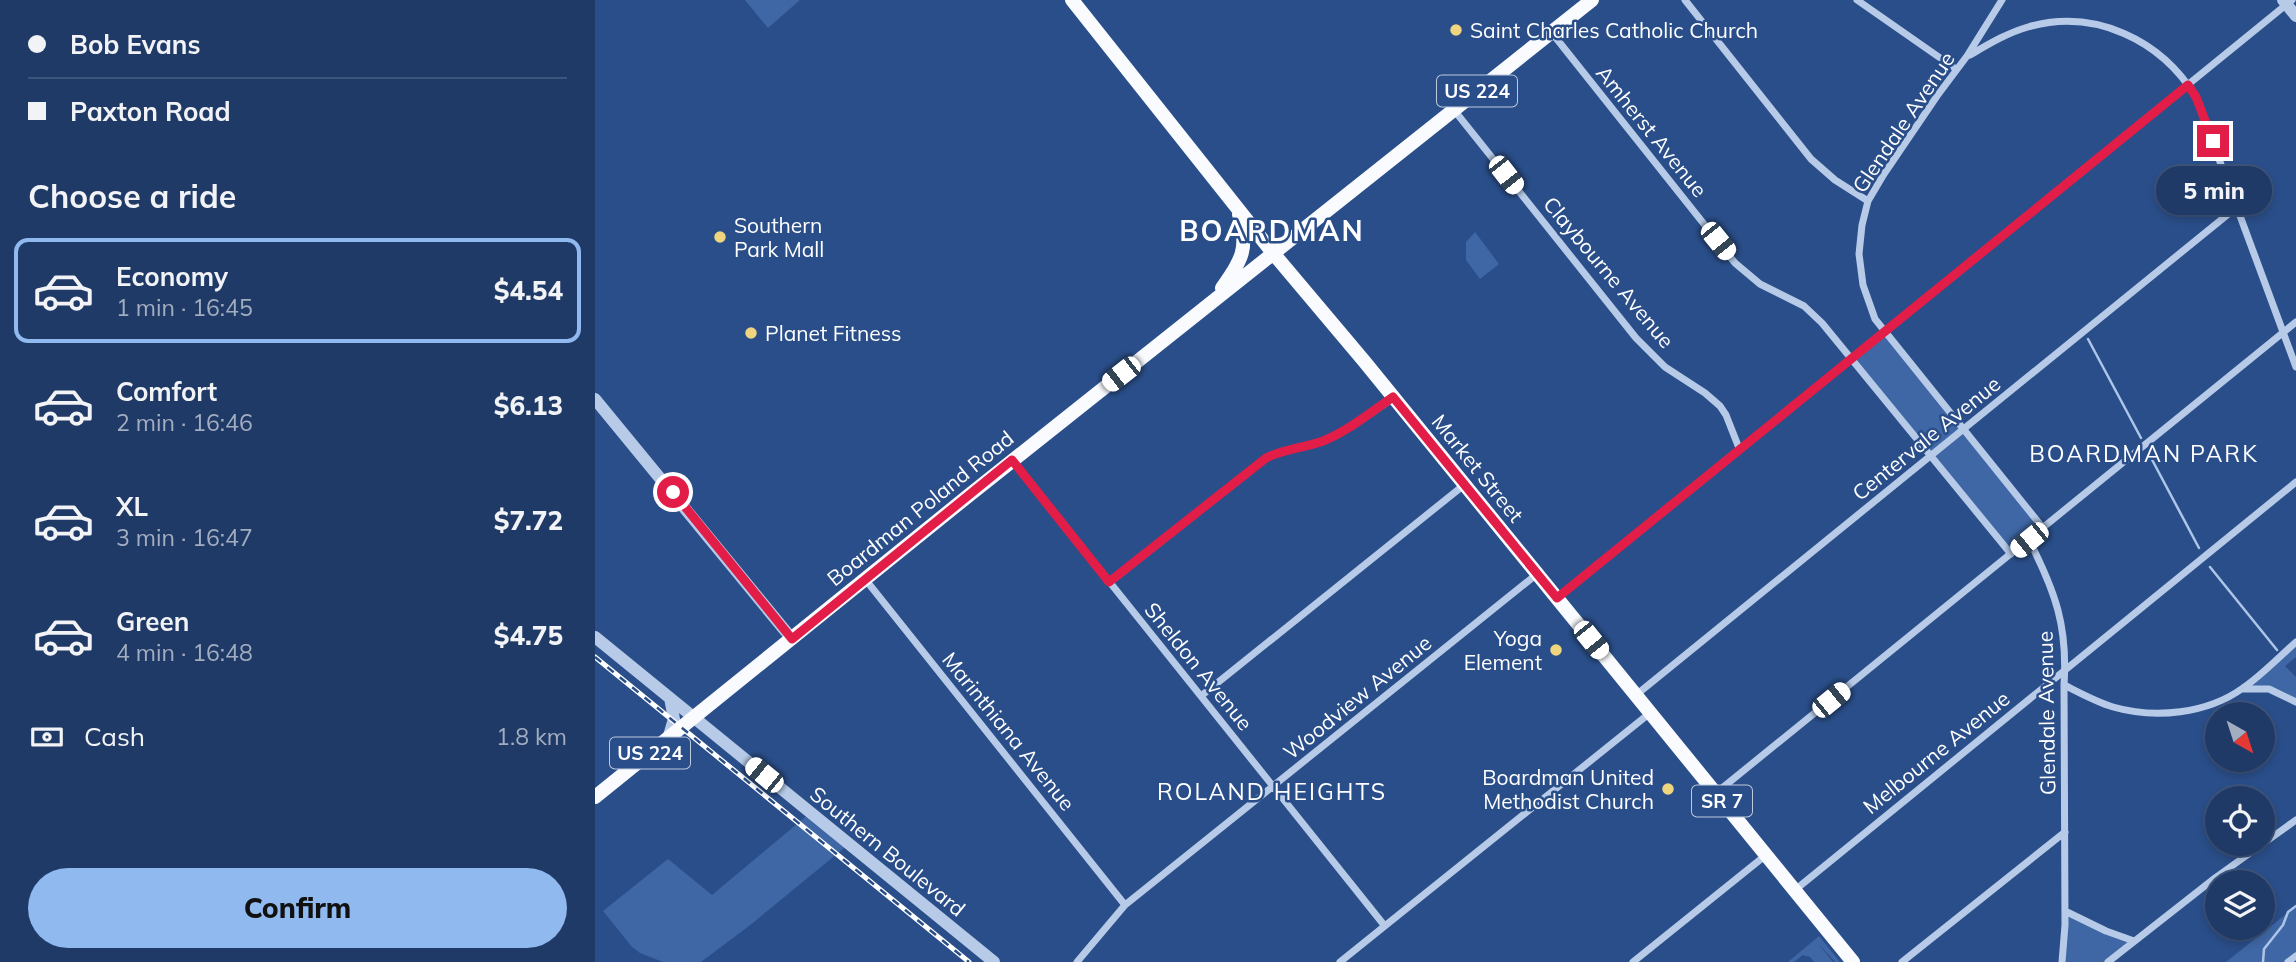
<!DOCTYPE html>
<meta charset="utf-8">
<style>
:root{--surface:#203a67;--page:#28416d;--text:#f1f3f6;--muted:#a2adc0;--line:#3d547b;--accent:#90b9f0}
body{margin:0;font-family:Mulish,sans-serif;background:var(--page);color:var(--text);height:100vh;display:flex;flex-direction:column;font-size:26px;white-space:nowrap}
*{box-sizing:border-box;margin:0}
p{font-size:23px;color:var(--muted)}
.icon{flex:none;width:38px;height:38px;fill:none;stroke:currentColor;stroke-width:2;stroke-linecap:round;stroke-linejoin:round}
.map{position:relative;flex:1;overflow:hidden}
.panel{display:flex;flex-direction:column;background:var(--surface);width:595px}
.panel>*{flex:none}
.hud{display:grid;align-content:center;height:154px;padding:0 28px;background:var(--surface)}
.needle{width:46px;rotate:141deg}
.buttons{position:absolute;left:1610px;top:702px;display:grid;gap:14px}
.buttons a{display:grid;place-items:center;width:70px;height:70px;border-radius:50%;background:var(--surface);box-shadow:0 4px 10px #0003,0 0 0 2px var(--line);font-size:35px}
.end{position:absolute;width:32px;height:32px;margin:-16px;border:9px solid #e11d48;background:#fff;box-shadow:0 0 0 4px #fff}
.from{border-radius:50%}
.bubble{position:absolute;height:49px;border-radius:24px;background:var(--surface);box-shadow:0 4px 10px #0003,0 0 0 2px var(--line);font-size:23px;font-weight:800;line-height:49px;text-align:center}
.car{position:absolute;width:21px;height:42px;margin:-21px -10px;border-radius:9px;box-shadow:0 0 5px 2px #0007;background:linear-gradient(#fff 24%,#345 0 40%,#fff 0 76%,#345 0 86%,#fff 0)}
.hud b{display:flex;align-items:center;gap:24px;height:66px;font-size:26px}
.hud b+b{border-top:2px solid var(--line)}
.hud i{width:18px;height:18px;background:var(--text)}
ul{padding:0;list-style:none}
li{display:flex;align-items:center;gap:21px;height:105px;margin:0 14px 10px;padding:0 14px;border:4px solid transparent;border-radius:14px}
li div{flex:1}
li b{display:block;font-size:26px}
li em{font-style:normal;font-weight:800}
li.active{border-color:var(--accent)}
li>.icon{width:63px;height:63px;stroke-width:1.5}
h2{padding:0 28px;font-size:32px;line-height:84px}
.pay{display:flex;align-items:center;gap:18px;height:77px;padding:0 28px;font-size:26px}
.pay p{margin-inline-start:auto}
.action{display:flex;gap:14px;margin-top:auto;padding:14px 28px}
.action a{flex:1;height:80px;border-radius:42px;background:var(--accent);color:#111;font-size:28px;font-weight:800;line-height:80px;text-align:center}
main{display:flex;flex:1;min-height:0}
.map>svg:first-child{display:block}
.green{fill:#3f67a5}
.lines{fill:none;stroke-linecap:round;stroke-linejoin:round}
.stream{stroke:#acc5e9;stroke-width:2.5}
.minor{stroke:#b7cbe8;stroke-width:7}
.tertiary{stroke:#b7cbe8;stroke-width:12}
.primary{stroke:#f9fbfe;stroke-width:14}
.rail-casing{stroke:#fff;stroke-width:5}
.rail{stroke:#2a4e89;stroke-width:2.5;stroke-dasharray:8;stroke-linecap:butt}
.route{stroke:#e11d48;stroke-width:9}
.poi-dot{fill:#efd57e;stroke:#2a4e89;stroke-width:2.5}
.labels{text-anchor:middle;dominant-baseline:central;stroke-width:5;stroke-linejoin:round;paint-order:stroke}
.shield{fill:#2a4e89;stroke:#bfcadc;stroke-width:2}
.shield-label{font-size:19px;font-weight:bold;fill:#fff}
.poi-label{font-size:21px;fill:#fff;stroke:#2a4e89;text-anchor:start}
.street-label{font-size:21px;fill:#fff;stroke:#2a4e89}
.neighbourhood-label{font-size:23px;letter-spacing:2px;fill:#fff;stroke:#2a4e89}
.district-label{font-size:28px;font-weight:bold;letter-spacing:2px;fill:#fff;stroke:#2a4e89}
</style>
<main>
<section class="panel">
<div class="hud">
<b><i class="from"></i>Bob Evans</b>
<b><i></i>Paxton Road</b>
</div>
<h2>Choose a ride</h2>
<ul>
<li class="active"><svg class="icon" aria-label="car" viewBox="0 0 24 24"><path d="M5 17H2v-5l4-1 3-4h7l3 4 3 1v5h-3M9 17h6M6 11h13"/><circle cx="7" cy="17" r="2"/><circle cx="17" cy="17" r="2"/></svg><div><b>Economy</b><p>1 min · 16:45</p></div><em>$4.54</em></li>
<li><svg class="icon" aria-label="car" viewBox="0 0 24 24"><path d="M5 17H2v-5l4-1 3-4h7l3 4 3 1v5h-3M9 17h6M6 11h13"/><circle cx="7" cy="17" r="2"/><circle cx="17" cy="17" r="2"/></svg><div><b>Comfort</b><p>2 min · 16:46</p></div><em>$6.13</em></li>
<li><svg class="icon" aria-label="car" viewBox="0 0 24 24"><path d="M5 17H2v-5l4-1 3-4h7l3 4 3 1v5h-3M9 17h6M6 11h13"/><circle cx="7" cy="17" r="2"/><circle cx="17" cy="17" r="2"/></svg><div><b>XL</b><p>3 min · 16:47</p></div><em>$7.72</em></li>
<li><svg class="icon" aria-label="car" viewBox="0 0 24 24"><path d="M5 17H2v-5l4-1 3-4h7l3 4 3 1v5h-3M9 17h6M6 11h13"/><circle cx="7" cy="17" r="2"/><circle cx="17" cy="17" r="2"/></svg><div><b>Green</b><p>4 min · 16:48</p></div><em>$4.75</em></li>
</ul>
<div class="pay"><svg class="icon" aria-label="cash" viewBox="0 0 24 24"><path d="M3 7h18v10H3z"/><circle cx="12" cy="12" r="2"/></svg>Cash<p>1.8 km</p></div>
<div class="action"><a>Confirm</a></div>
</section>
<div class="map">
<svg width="1701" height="962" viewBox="0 0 1701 962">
<rect width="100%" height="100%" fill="#2a4e89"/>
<path class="green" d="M150 0H205L173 28Z
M880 232 904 264 885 279 871 260V242Z
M1289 331 1448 528 1416 554 1256 357Z
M1701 642V657L1690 666 1701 677V702L1674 689H1647Z
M215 813 254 844 154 926 106 962H68L45 953 37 947 8 911 73 859 117 895Z
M1701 906V956L1693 962H1631Z
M1470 911 1539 941 1513 962H1467Z
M1224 936 1245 962H1240L1222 942 1238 962H1219L1215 957 1208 955 1199 962H1193Z"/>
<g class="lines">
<path class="stream" d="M1493 339 1546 438
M1554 454 1604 548
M1615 567 1682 650
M1668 962 1669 949 1688 925 1693 912 1701 906"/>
<path class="minor" d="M1090 0 1216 159 1240 180 1273 201
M1262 0 1361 69
M1407 0 1372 56 1342 96 1289 174 1273 201 1267 225 1264 254 1268 285 1280 319 1448 528
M957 33 1140 263 1165 284 1209 306 1227 323 1416 554
M1375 55C1394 44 1412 33 1433 27 1500 8 1566 40 1601 97L1701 367
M859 110 1041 338 1070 367 1110 393 1125 406 1131 415 1144 448
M417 460 789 925
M1434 540C1460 591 1473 626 1469 685L1470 925 1467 962
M270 579 530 905
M515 582 671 458C689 449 709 448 728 441 753 431 776 413 798 398
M962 598 1697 0
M1469 685C1485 693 1501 702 1518 707 1560 719 1612 714 1648 688 1667 675 1684 657 1701 642
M1647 689H1674L1701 702
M1041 695 1642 207
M606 696 869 485
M1121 793 1701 322
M1200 890 1701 482
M1470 911 1511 931 1539 941
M482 962 530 905 942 574
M745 962 1055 713
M1038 962 1171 855
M1307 962 1470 832
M1513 962 1620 878 1701 820
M1693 962 1701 956"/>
<path class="tertiary" d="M1688 0 1701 16
M0 399 197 639
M0 637 399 962
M73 739 79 719 75 698"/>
<path class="primary" d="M477 0 678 253 769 361 1258 962
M627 288C647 259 654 249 644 214
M0 797 373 496 997 0"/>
<defs>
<path id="rail" d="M0 657 374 962"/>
</defs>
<use href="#rail" class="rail-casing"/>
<use href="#rail" class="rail"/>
</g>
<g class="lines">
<path class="route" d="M78 492 197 639 417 460 514 582 671 458C689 449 709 448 728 441 753 431 776 412 798 397L962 598 1593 85 1601 97 1618 141"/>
</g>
<g class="poi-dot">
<circle cx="861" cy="30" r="7"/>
<circle cx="125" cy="237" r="7"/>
<circle cx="156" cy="333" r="7"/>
<circle cx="961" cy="650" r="7"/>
<circle cx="1073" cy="789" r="7"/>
</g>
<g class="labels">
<g class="shield">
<rect x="842" y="75.5" width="80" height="31" rx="5"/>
<rect x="15" y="737.5" width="80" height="31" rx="5"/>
<rect x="1097" y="785.5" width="60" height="31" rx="5"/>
</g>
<g class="shield-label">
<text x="882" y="91">US 224</text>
<text x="55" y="753">US 224</text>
<text x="1127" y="801">SR 7</text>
</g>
<g class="poi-label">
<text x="875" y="30">Saint Charles Catholic Church</text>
<text x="139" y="225">Southern<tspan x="139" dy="24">Park Mall</tspan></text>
<text x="170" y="333">Planet Fitness</text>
<text x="947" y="638" text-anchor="end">Yoga<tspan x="947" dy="24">Element</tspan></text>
<text x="1059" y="777" text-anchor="end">Boardman United<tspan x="1059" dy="24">Methodist Church</tspan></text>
</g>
<g class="street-label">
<text transform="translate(1308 122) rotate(-56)">Glendale Avenue</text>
<text transform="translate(1057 131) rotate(51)">Amherst Avenue</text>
<text transform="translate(1014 272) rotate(50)">Claybourne Avenue</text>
<text transform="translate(1331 438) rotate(-39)">Centervale Avenue</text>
<text transform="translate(883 468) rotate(51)">Market Street</text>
<text transform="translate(325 508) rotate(-39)">Boardman Poland Road</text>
<text transform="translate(604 666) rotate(51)">Sheldon Avenue</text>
<text transform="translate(762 697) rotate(-39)">Woodview Avenue</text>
<text transform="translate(1451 713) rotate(-91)">Glendale Avenue</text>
<text transform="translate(414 731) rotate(51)">Marinthiana Avenue</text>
<text transform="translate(1341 752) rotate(-39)">Melbourne Avenue</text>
<text transform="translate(293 851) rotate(39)">Southern Boulevard</text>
</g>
<g class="neighbourhood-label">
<text x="1549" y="453">BOARDMAN PARK</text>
<text x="677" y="791">ROLAND HEIGHTS</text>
</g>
<g class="district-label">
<text x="677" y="230">BOARDMAN</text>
</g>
</g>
</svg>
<div class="buttons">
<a><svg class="needle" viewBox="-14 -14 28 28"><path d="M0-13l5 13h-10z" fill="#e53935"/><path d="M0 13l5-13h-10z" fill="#a2adc0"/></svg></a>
<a><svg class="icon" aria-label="locate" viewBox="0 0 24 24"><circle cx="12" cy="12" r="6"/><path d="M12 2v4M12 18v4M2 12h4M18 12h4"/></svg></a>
<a><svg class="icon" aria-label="layers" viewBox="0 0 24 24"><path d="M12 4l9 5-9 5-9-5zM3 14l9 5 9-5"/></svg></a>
</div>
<i class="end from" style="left:78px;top:492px"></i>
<i class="end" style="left:1618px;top:141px"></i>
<div class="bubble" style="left:1561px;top:166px;width:116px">5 min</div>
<i class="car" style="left:911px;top:175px;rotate:142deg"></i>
<i class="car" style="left:1123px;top:241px;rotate:141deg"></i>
<i class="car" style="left:526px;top:374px;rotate:232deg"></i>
<i class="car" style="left:1434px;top:540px;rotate:231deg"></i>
<i class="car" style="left:996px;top:640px;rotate:141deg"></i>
<i class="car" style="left:1236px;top:700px;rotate:51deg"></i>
<i class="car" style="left:169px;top:775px;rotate:309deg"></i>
</div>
</main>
